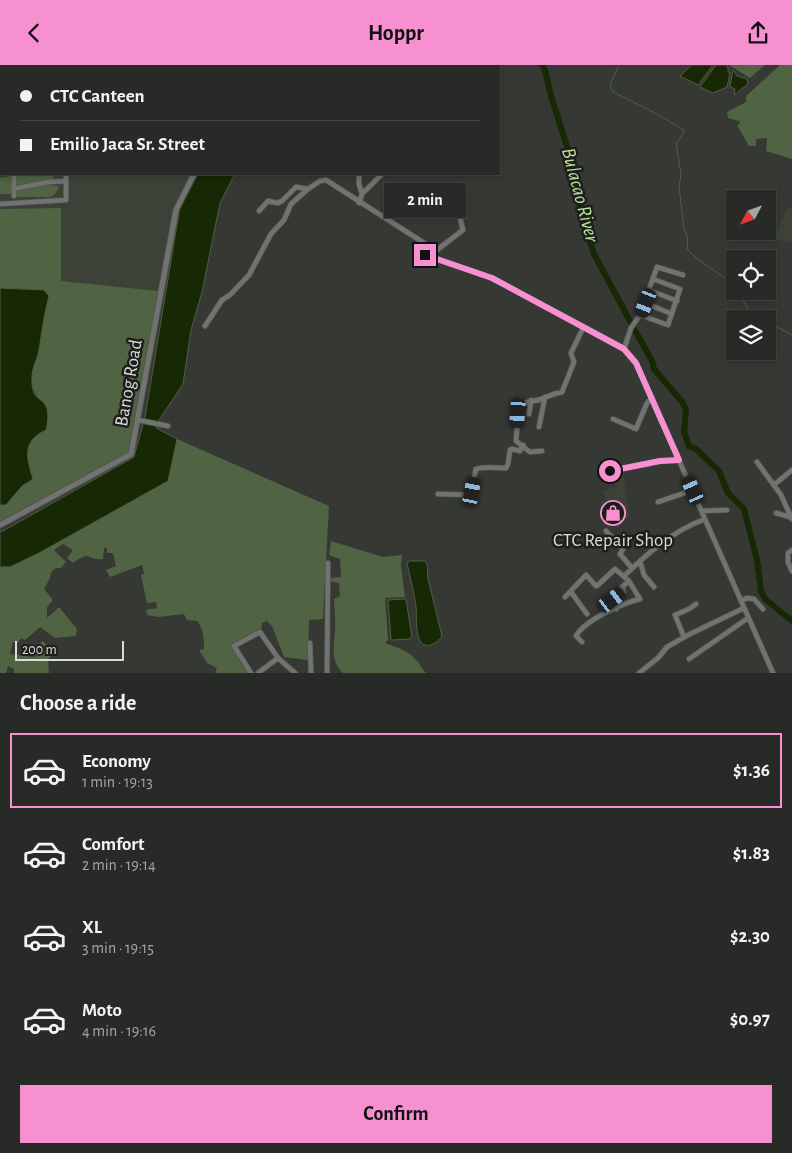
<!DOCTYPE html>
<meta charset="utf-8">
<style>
:root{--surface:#282a27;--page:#343633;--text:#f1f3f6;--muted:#a5a7a7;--line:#444644;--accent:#f690d1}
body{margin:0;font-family:"Alegreya Sans",sans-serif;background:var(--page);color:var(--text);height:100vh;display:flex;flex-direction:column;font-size:19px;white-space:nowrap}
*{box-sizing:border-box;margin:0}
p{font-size:16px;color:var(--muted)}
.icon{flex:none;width:28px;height:28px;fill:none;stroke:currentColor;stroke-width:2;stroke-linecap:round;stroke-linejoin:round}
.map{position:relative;height:608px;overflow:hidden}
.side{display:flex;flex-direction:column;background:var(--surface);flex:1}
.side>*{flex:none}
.top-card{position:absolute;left:0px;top:0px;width:500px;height:110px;box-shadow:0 2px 8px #0003,0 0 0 1px var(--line);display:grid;align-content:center;height:110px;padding:0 20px;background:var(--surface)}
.needle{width:32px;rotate:229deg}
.fabs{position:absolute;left:726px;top:125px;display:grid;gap:10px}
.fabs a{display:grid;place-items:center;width:50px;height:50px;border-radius:0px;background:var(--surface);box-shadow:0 2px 8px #0003,0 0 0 1px var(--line);font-size:25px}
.scale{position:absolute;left:15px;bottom:12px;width:109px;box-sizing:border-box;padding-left:5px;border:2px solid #dbdcda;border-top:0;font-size:14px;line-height:18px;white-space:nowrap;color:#dbdcda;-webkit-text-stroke:4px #1e1f1d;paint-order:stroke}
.end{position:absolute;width:22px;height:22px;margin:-11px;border:6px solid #f690d1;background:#111;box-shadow:0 0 0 2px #111}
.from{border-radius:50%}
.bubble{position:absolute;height:35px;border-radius:0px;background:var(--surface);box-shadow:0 2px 8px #0003,0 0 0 1px var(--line);font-size:16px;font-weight:600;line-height:35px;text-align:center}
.car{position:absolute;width:15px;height:30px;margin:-15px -8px;border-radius:6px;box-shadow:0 0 4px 1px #0007;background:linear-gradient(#222 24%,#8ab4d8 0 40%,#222 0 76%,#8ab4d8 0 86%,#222 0)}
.top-card b{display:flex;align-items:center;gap:18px;height:48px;font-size:19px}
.top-card b+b{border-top:1px solid var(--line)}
.top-card i{width:12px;height:12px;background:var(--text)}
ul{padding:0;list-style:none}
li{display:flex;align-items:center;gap:15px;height:75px;margin:0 10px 8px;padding:0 10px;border:2px solid transparent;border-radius:0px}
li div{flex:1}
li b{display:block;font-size:19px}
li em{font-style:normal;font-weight:600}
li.active{border-color:var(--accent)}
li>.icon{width:45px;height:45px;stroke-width:1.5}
h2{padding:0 20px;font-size:22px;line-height:60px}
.cta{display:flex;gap:10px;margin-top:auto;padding:10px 20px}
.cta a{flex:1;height:58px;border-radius:0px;background:var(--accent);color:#111;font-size:20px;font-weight:600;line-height:58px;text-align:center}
header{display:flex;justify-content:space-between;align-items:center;height:65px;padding:0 20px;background:var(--accent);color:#111;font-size:22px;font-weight:600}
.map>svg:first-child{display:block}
.built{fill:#3d4239}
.green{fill:#506342}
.water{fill:#162804;stroke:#515e44}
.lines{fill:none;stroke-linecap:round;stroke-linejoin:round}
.stream{stroke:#515e44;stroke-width:1}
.river{stroke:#162804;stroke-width:6}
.minor-casing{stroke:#525451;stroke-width:6}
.tertiary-casing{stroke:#525451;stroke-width:7}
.minor{stroke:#70736f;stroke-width:4.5}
.tertiary{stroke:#70736f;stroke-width:5}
.route{stroke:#f690d1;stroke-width:6}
.labels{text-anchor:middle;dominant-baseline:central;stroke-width:5;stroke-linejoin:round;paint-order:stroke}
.street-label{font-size:19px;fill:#dbdcda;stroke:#1e1f1d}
.poi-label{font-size:19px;fill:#dbdcda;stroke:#1e1f1d}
.water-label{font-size:20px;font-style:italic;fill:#b9e398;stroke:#1e1f1d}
</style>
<header><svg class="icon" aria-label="back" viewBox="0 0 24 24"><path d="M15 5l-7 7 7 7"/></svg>Hoppr<svg class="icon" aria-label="share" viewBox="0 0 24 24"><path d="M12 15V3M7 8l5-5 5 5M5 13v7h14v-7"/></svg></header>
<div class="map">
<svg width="792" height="608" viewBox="0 0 792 608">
<rect width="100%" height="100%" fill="#363834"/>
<path class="built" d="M0 0H254L1 1V109H197L180 142 134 392 1 464Z
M788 142 792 143V178L773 174Z
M623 405 629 452 613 457 603 426 617 422 607 412 610 407Z"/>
<path class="green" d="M82 0H247L246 1Z
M729 0H765L750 13Z
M780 0H792V94L766 86 767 73 756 74V81H749L737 60 740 59 739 56 728 53 727 47 746 37V31Z
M15 109H53V121H59C57 127 55 131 48 132H15Z
M12 111V129H0V113Z
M61 143V216L158 226 130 385 127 388 0 458V440H6L22 421 33 414C26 392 22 376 46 365V341C35 331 29 319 32 303 34 297 38 291 39 285 42 267 44 249 49 231L44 225 0 223V144Z
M177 374 329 441 323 554 309 555 308 595 284 592 272 561 267 556 262 558 261 565 232 579 250 608H215L217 603 207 598 199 585 204 584C204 573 204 565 197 556L187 555 184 549 158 552 147 550 146 545 157 543 156 537 147 538 141 510 144 509 142 500 110 512 106 505 116 501 113 488H107V483H104L103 494C85 496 93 484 73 498L67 493 73 485 63 479 54 485 66 497 61 503H56L51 507 50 513 44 524 53 535 47 542V553L59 542 77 564 76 571 55 573 40 562 25 575 21 573 18 578 13 577 10 589 34 592 39 587 36 583 43 576 55 588 48 594 49 608H14V604L8 601 6 608H0V502H10L39 488 168 416Z
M331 476 383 492 402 490 401 500 405 532 385 533 388 575 385 578C398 583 410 586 419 598 421 601 423 605 426 608H343C330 596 334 582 335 566 336 556 334 544 334 534L340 531 339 518 329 516V513L341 512 340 494 329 490Z"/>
<path class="water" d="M254 0H390V1H253Z
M692 0H713L698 20 680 11Z
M716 0H726L728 2V7L730 8 727 22 713 28 700 22Z
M733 5 737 11 747 14 748 19 734 30 735 24 730 22Z
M198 109H235L220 138 202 227 191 265 183 319 159 355 156 363 177 374 168 416 39 488 10 502H0V466H3L134 392 145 352 180 142Z
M0 223 44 225 49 231C44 249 42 266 39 285 36 299 31 302 32 319 34 336 40 331 46 341 49 348 48 358 46 365 22 376 26 392 33 414L22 421 6 440H0Z
M410 496H424L427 498 428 514 442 571C438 577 426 586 420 576 415 566 417 551 416 541 414 527 410 512 407 498Z
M406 534 412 572 409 574 391 575 388 535Z"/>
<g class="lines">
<path class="stream" d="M619 0 610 20 613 27 659 50 685 66 676 78 681 109 679 122 684 163 688 173 687 184C701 200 721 207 735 223
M737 226 750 247 762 254
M768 257 792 270"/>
<path class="river" d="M542 0 545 5 551 31 570 91 587 168 594 189 630 256
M633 262 652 296 654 304 683 338 686 345 684 367 689 381 696 384 719 406 728 428 744 444 757 495 761 526 765 534 792 556"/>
<defs>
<path id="minor" d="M64 0V1
M74 0V1
M79 0V1
M0 8H1
M0 12H1
M14 109V131
M359 112V119L362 129
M13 124 48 117 66 116
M359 138 362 129 382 109
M0 139 66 135V109
M259 146 268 136 278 138 282 136 296 122 308 124
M425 190 492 213 616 279 624 284 636 298 773 608
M433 190 437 185 463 165 456 137
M649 225 677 236
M645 238 672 249
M640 250 668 260 680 224 653 214
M205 261 222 235 230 230 249 210 271 169 284 155 291 139 308 124 320 116 326 115 424 178 435 188
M624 284 631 263 640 250 657 202 683 210
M529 349 531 335
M613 354 636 364 647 338 652 333
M138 355 168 361
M539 362 545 332
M542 386 530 387 516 376 519 341C525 336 531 337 538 335 548 332 551 329 562 327L574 297 571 288 583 263
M757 397 781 430 792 454
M610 406 660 396 679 395
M775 419 792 405
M438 429 470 430 476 404C484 401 497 403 506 403L508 399 510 385 512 384 520 386 523 380
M658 437 693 425
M702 446 727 445
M776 448 790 452
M606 466 623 484 620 489 632 503
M792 485 788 488V497L792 506
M640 496 644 510 654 522
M624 511C649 487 673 466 705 454
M571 527 587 549
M565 532 586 510 596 521 598 520 615 504 629 516 640 534C623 538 585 555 576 571L582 577
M741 536 747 533 754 534 763 544
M616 544 612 535 624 527 622 522 629 516
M684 572 675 550 689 544 696 539
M310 578 311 608
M689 594 748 553
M251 608 234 581 260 567 278 593 295 608
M258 608 278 593
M327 608 328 498
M639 608 658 593 667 582 688 570 744 543"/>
<path id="tertiary" d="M251 1V0
M0 460 131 389 176 145 194 109"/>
</defs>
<use href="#minor" class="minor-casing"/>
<use href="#tertiary" class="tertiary-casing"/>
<use href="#minor" class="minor"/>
<use href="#tertiary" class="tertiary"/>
</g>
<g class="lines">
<path class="route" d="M425 190 492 213 624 284 636 298 679 395 660 396 610 406"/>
</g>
<defs>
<symbol id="shop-ring" viewBox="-11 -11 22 22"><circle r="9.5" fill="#1e1f1d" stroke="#f690d1" stroke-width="1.5"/><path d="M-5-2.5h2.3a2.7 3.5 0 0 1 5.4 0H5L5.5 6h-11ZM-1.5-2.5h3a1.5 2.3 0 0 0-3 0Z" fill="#f690d1"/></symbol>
</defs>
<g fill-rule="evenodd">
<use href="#shop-ring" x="599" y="434" width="28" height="28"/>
</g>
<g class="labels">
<g class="street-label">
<text transform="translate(129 318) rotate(-80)">Banog Road</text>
</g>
<g class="poi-label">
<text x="613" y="475">CTC Repair Shop</text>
</g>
<g class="water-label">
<text transform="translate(580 130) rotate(75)">Bulacao River</text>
</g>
</g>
</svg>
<div class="fabs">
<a><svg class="needle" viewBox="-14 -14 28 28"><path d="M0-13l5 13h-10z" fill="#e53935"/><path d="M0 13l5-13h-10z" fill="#a5a7a7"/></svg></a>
<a><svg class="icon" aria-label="locate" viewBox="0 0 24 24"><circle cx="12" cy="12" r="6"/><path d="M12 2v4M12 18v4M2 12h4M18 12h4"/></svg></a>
<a><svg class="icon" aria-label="layers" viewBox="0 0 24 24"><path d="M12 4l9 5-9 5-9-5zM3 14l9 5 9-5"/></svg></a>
</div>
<div class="scale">200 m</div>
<i class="end from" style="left:610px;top:406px"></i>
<i class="end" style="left:425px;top:190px"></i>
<div class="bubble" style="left:384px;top:118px;width:82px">2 min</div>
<i class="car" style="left:646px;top:238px;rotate:201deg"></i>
<i class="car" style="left:518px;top:348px;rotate:184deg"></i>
<i class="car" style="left:693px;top:425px;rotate:336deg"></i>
<i class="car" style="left:472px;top:427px;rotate:11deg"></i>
<i class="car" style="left:612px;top:535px;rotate:53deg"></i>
<div class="top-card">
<b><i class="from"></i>CTC Canteen</b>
<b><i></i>Emilio Jaca Sr. Street</b>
</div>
</div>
<section class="side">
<h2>Choose a ride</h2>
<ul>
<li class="active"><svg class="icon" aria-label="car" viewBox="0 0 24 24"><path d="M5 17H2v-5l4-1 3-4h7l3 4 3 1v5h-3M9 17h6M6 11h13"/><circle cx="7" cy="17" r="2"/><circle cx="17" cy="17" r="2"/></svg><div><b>Economy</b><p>1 min · 19:13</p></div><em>$1.36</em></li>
<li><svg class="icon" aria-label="car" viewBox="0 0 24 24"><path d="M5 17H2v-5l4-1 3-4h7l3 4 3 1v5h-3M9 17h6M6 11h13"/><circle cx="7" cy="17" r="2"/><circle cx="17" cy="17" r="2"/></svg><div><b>Comfort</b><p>2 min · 19:14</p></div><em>$1.83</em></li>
<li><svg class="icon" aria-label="car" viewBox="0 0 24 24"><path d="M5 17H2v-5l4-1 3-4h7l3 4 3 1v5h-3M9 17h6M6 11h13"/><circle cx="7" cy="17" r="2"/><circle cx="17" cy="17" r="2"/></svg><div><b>XL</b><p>3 min · 19:15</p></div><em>$2.30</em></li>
<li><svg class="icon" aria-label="car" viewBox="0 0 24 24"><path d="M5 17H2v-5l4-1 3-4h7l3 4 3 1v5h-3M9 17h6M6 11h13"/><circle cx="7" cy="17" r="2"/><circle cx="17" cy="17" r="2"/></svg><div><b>Moto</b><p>4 min · 19:16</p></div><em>$0.97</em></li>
</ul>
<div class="cta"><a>Confirm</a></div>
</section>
